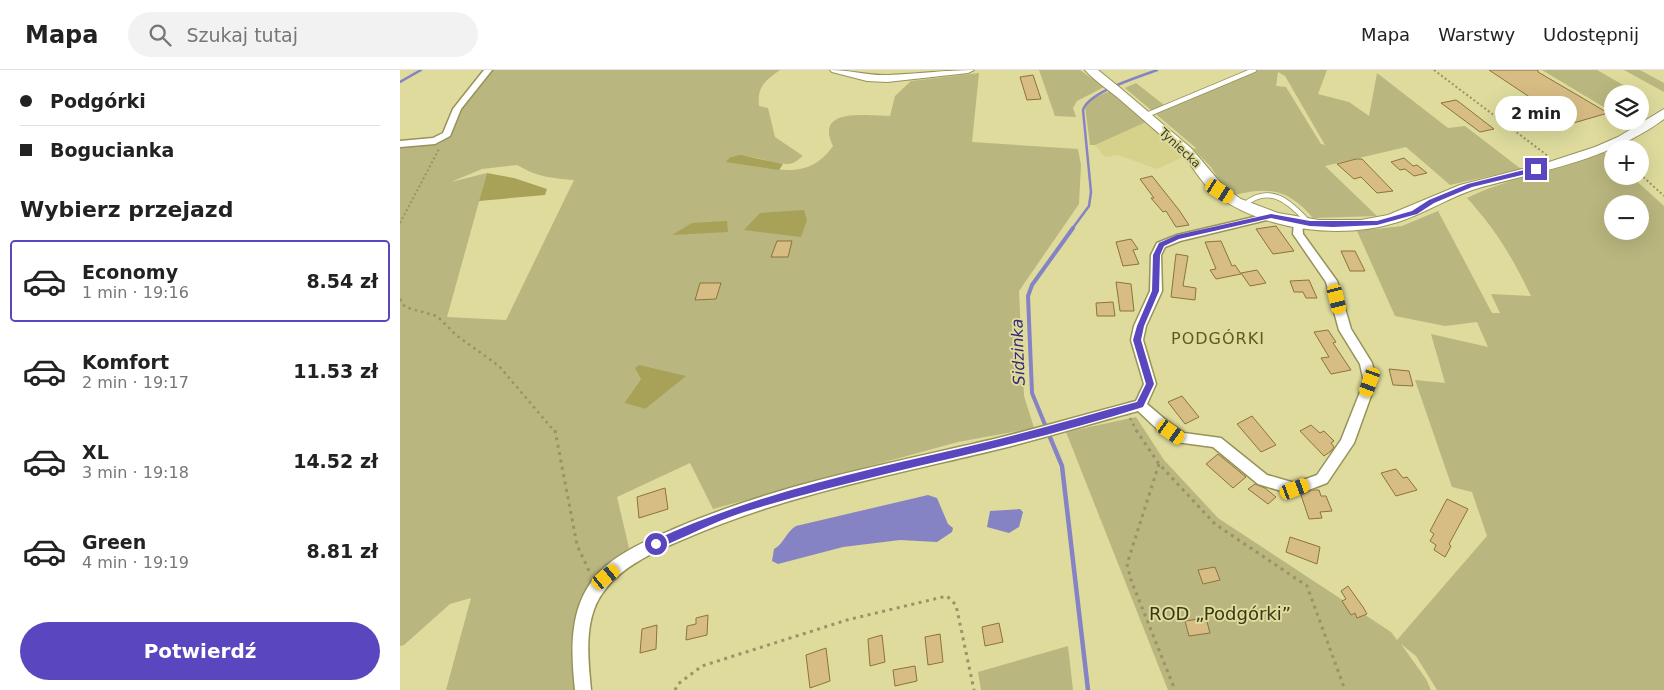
<!DOCTYPE html>
<html lang="pl">
<meta charset="utf-8">
<style>
:root{--surface:#fff;--page:#f2f2f2;--text:#222;--muted:#767676;--line:#e0e0e0;--accent:#5a46be}
body{margin:0;font-family:"DejaVu Sans",sans-serif;background:var(--page);color:var(--text);height:100vh;display:flex;flex-direction:column;font-size:19px;white-space:nowrap}
*{box-sizing:border-box;margin:0}
p{font-size:16px;color:var(--muted)}
.icon{flex:none;width:28px;height:28px;fill:none;stroke:currentColor;stroke-width:2;stroke-linecap:round;stroke-linejoin:round}
.map{position:relative;flex:1;overflow:hidden}
.sheet{display:flex;flex-direction:column;background:var(--surface);width:400px}
.sheet>*{flex:none}
.top-card{display:grid;align-content:center;height:110px;padding:0 20px;background:var(--surface)}
.buttons{position:absolute;left:1204px;top:15px;display:grid;gap:10px}
.buttons a{display:grid;place-items:center;width:45px;height:45px;border-radius:50%;background:var(--surface);box-shadow:0 5px 20px #0002;font-size:25px}
.end{position:absolute;width:22px;height:22px;margin:-11px;border:6px solid #5a46be;background:#fff;box-shadow:0 0 0 2px #fff}
.from{border-radius:50%}
.bubble{position:absolute;height:35px;border-radius:18px;background:var(--surface);box-shadow:0 5px 20px #0002;font-size:16px;font-weight:800;line-height:35px;text-align:center}
.car{position:absolute;width:15px;height:30px;margin:-15px -8px;border-radius:6px;box-shadow:0 0 4px 1px #0007;background:linear-gradient(#f5c518 24%,#345 0 40%,#f5c518 0 76%,#345 0 86%,#f5c518 0)}
.top-card b{display:flex;align-items:center;gap:18px;height:48px;font-size:19px}
.top-card b+b{border-top:1px solid var(--line)}
.top-card i{width:12px;height:12px;background:var(--text)}
ul{padding:0;list-style:none}
li{display:flex;align-items:center;gap:15px;height:82px;margin:0 10px 8px;padding:0 10px;border:2px solid transparent;border-radius:5px}
li div{flex:1}
li b{display:block;font-size:19px}
li em{font-style:normal;font-weight:800}
li.current{border-color:var(--accent)}
li>.icon{width:45px;height:45px;stroke-width:1.5}
h2{padding:0 20px;font-size:22px;line-height:60px}
.primary-button{display:flex;gap:10px;margin-top:auto;padding:10px 20px}
.primary-button a{flex:1;height:58px;border-radius:30px;background:var(--accent);color:#fff;font-size:20px;font-weight:800;line-height:58px;text-align:center}
header{display:flex;align-items:center;gap:30px;box-sizing:border-box;height:70px;padding:0 25px;background:var(--surface);border-bottom:1px solid var(--line)}
header strong{font-size:24px}
nav{display:flex;gap:28px;margin-inline-start:auto;font-size:18px}
.search{width:350px;height:45px;background:var(--page);display:flex;align-items:center;gap:12px;box-sizing:border-box;padding:0 18px;border-radius:28px;color:var(--muted);font-size:19px}
main{display:flex;flex:1;min-height:0}
.map>svg:first-child{display:block}
.built{fill:#d6d28c}
.green{fill:#bab67f;fill-rule:evenodd}
.forest{fill:#a7a257}
.water{fill:#8683c5}
.lines{fill:none;stroke-linecap:round;stroke-linejoin:round}
.stream-far2{stroke:#8683c5;stroke-width:2.5}
.stream-far1{stroke:#8683c5;stroke-width:4}
.stream{stroke:#8683c5;stroke-width:4.5}
.building{fill:#d7bc84;stroke:#8c733c}
.lane-casing{stroke:#979358;stroke-width:6}
.street-casing{stroke:#979358;stroke-width:3}
.secondary-casing{stroke:#979358;stroke-width:2}
.path-far2{stroke:#979467;stroke-width:2;stroke-dasharray:2 2.5;stroke-linecap:butt}
.path-far1{stroke:#979467;stroke-width:2.5;stroke-dasharray:2.5 4;stroke-linecap:butt}
.path{stroke:#979467;stroke-width:3;stroke-dasharray:3 4.5;stroke-linecap:butt}
.lane{stroke:#fff;stroke-width:4.5}
.street{fill:#fff;fill-rule:evenodd}
.secondary{fill:#fff;fill-rule:evenodd}
.route{fill:#5a46be}
.labels{text-anchor:middle;dominant-baseline:central;stroke-width:4;stroke-linejoin:round;paint-order:stroke}
.far-street-label{font-size:12px;fill:#3c3b22;stroke:#dedb9d}
.neighbourhood-label{font-size:16px;letter-spacing:1px;fill:#5e5a1f;stroke:#dedb9d}
.water-label{font-size:16px;font-style:italic;fill:#352876;stroke:#dedb9d}
.near-park-label{font-size:18px;fill:#3a3716;stroke:#dedb9d}
</style>
<header>
<strong>Mapa</strong>
<div class="search"><svg class="icon" aria-label="search" viewBox="0 0 24 24"><circle cx="10" cy="10" r="6"/><path d="M15 15l6 6"/></svg>Szukaj tutaj</div>
<nav><a>Mapa</a><a>Warstwy</a><a>Udostępnij</a></nav>
</header>
<main>
<section class="sheet">
<div class="top-card">
<b><i class="from"></i>Podgórki</b>
<b><i></i>Bogucianka</b>
</div>
<h2>Wybierz przejazd</h2>
<ul>
<li class="current"><svg class="icon" aria-label="car" viewBox="0 0 24 24"><path d="M5 17H2v-5l4-1 3-4h7l3 4 3 1v5h-3M9 17h6M6 11h13"/><circle cx="7" cy="17" r="2"/><circle cx="17" cy="17" r="2"/></svg><div><b>Economy</b><p>1 min · 19:16</p></div><em>8.54 zł</em></li>
<li><svg class="icon" aria-label="car" viewBox="0 0 24 24"><path d="M5 17H2v-5l4-1 3-4h7l3 4 3 1v5h-3M9 17h6M6 11h13"/><circle cx="7" cy="17" r="2"/><circle cx="17" cy="17" r="2"/></svg><div><b>Komfort</b><p>2 min · 19:17</p></div><em>11.53 zł</em></li>
<li><svg class="icon" aria-label="car" viewBox="0 0 24 24"><path d="M5 17H2v-5l4-1 3-4h7l3 4 3 1v5h-3M9 17h6M6 11h13"/><circle cx="7" cy="17" r="2"/><circle cx="17" cy="17" r="2"/></svg><div><b>XL</b><p>3 min · 19:18</p></div><em>14.52 zł</em></li>
<li><svg class="icon" aria-label="car" viewBox="0 0 24 24"><path d="M5 17H2v-5l4-1 3-4h7l3 4 3 1v5h-3M9 17h6M6 11h13"/><circle cx="7" cy="17" r="2"/><circle cx="17" cy="17" r="2"/></svg><div><b>Green</b><p>4 min · 19:19</p></div><em>8.81 zł</em></li>
</ul>
<div class="primary-button"><a>Potwierdź</a></div>
</section>
<div class="map">
<svg width="1264" height="620" viewBox="0 0 1264 620">
<rect width="100%" height="100%" fill="#dedb9d"/>
<path class="built" d="M746 52 783 87 757 99 718 85 705 87 695 75Z"/>
<path class="green" d="M91 0H380C365 11 357 16 359 36L368 38 375 67 403 86C400 88 396 92 393 93 379 98 353 82 330 87 368 97 406 115 433 76 414 37 467 46 490 46L495 26 511 11 579 3 572 72 678 79 681 95 679 134 619 221 624 326 634 358 558 372 313 439 290 393 217 427 229 478C218 489 189 512 183 524 170 547 173 594 175 620H46L71 528 50 534 4 575 0 576V75L37 71 50 66 62 37ZM117 95C138 107 150 108 174 110L106 250 47 247 87 103 51 112 82 99ZM241 309 245 339 224 333Z
M639 0H680L704 17 677 31 673 38 676 47 655 46Z
M848 0H927L918 24 949 32 969 46 977 3 1048 58 1065 56 1121 99 1050 115 1006 77 925 96 977 146 913 148C889 120 870 116 835 125L824 117 811 97 793 79 796 78 725 18 736 13 764 35ZM878 2 885 6 925 75 921 74 886 17 876 16Z
M1142 0H1197L1239 24H1212V42Z
M1224 0H1240L1264 13V22Z
M710 21 746 52 695 75H690L685 36 691 29Z
M1204 82 1212 90V106H1231L1264 136V620H1037L1016 586 1001 574 1026 609 1031 620H768L666 362 736 347 764 390 818 448 991 562 997 570 1087 466 1072 422 1052 417 1015 310 1045 313 1031 264 1088 277 1077 252 1045 256 995 246 957 161 1002 156 1038 141 1092 243H1100L1091 224 1131 226C1112 187 1097 161 1067 128 1110 106 1159 102 1204 82ZM1212 134H1240V161H1212Z
M668 576 673 620H581L578 602Z"/>
<path class="forest" d="M341 85 383 94 379 100 326 92 330 87Z
M87 103 114 108 147 119 145 125 79 131Z
M404 140 407 150 401 167 344 160 360 143Z
M327 151 328 162 272 165 292 153Z
M239 295 286 306 245 339 224 333 241 309 235 298Z"/>
<path class="water" d="M528 425 537 428 548 454 553 458 552 462 537 472 500 470 443 477 378 494 372 491 374 479C383 475 386 462 396 456Z
M620 439 623 442 619 457 609 463 587 457 590 441Z"/>
<g class="lines">
<path class="stream-far2" d="M0 12 21 0
M672 159 689 136 691 122 683 40C688 22 739 7 757 0"/>
<path class="stream-far1" d="M648 362 632 323 628 226 632 215 673 158"/>
<path class="stream" d="M647 360 662 396 688 620"/>
</g>
<path class="building" d="M1089 0H1138V2L1208 43 1170 54Z
M633 5 641 29 627 30 620 7Z
M1056 30 1059 32 1094 59 1080 62 1041 33Z
M1004 88 1013 96 1017 95 1027 103 1014 106 1005 99 1000 100 991 92Z
M956 89H962L993 121 977 123 961 107 954 109 937 94Z
M752 106 779 140 789 155 776 157 766 141 763 142 751 128H754L740 109Z
M876 156 894 181 873 184 856 159Z
M731 169 738 179 733 180 739 194 723 196 716 172Z
M377 171H392L388 187H371Z
M821 171 832 196 835 195 841 204 816 209 810 200 816 199 805 172Z
M941 181H955L965 201H950Z
M776 184 788 186 783 216 796 218 795 230 771 227Z
M857 200 866 213 850 216 841 203Z
M909 210 917 228H906L903 222H894L890 211Z
M716 212 731 214 734 241H720Z
M300 213H321L316 229 295 230Z
M713 232 715 246H697L696 233Z
M928 260 936 272 933 273 951 300 931 304 921 288 929 287 914 262Z
M989 299 1009 301 1013 316 993 315Z
M782 326 799 347 785 354 768 332Z
M852 346 876 375 861 382 837 354Z
M911 355 920 363 924 361 934 371 931 373 934 377 931 381 924 386 900 361Z
M818 384 846 407 833 418 806 394Z
M996 399 1003 408 1007 407 1017 420 996 426 981 403Z
M855 414 865 418 876 427 868 434 848 419Z
M265 418 268 439 239 448 237 427Z
M912 420H919L921 426H926L932 441 920 442 922 448 909 449 901 425Z
M1047 429 1068 439 1049 474 1051 476 1045 487 1034 480 1036 475 1030 471 1034 464 1030 461Z
M890 467 920 477 917 494 886 482Z
M815 497 820 510 803 514 798 500Z
M948 516 963 537 967 544 957 548 955 543 951 545 942 531 946 529 941 521Z
M308 545 307 565 286 570 287 556 296 554V548Z
M806 548 810 563 789 566 785 551Z
M599 553 603 572 585 576 582 557Z
M257 555 256 579 240 583 242 559Z
M540 564 543 592 528 595 525 567Z
M482 565 485 592 470 596 468 569Z
M426 578 430 611 410 618 406 585Z
M515 596 517 611 495 616 493 600Z"/>
<g class="lines">
<defs>
<path id="lane" d="M744 46 854 0
M844 135C870 113 890 132 909 153"/>
<path id="street" d="M84 0H92L61 39 50 66 35 74 0 77V71L33 68 43 63 53 39Z
M871 143 875 144V148L780 171 765 177 761 185 762 221 746 256 743 270 756 314 747 334 767 351 784 363 821 368 867 405 895 413 917 405 941 370 964 312 960 294 939 260 926 212 893 164 894 151H902L903 164 937 211 951 259 972 293 976 312 954 373 927 413 895 425 858 414 813 377 776 372 757 359 738 341C689 354 641 369 591 381 487 406 381 426 282 470 254 482 222 496 204 521 183 548 188 588 191 620H175C171 583 169 542 192 511 211 485 246 471 274 459 375 415 483 395 590 370 639 358 687 344 736 331L744 314 731 270 734 256 750 221 751 185 757 173 777 165Z"/>
<path id="secondary" d="M430 0C450 0 469 6 488 5 517 4 545 0 574 0L568 3 487 12 467 11 432 2Z
M685 0H698L719 17 791 78 825 118 841 129 878 143 919 150H961L988 145 1060 115 1146 93 1195 77 1218 67 1264 39V49C1210 89 1146 100 1082 117 1052 125 1027 143 998 152 941 170 865 161 816 125 800 113 792 93 777 79 757 62 737 44 717 27 707 19 694 10 685 0Z"/>
</defs>
<use href="#lane" class="lane-casing"/>
<use href="#street" class="street-casing"/>
<use href="#secondary" class="secondary-casing"/>
<path class="path-far2" d="M1034 0 1148 86
M1240 104 1264 126
M0 153 39 79"/>
<path class="path-far1" d="M0 229 5 237 37 246 56 265 99 296 155 362
M730 348 737 362"/>
<path class="path" d="M155 360 177 475 190 503
M736 360 759 394 815 454 907 516 945 620
M759 394 727 494 731 510 775 620
M275 620 278 614 302 596 447 550 547 526 556 535 574 620"/>
<use href="#lane" class="lane"/>
<use href="#street" class="street"/>
<use href="#secondary" class="secondary"/>
</g>
<path class="route" d="M1136 97 1139 101 1072 117 1034 133 1017 144 977 155 933 157 910 156 871 148 779 169 764 176 760 185 759 221 744 256 741 270 754 314 743 337C612 379 475 402 344 442 313 452 286 467 256 479L252 474 253 471C359 421 474 399 587 372 637 360 687 345 737 332L746 314 733 270 737 256 752 221 753 185 759 173 777 165 871 144 910 151H977L1012 141 1029 130 1068 114Z"/>
<g class="labels">
<g class="far-street-label">
<text transform="translate(780 78) rotate(43)">Tyniecka</text>
</g>
<g class="neighbourhood-label">
<text x="818" y="268">PODGÓRKI</text>
</g>
<g class="water-label">
<text transform="translate(618 282) rotate(-92)">Sidzinka</text>
</g>
<g class="near-park-label">
<text x="820" y="543">ROD „Podgórki”</text>
</g>
</g>
</svg>
<div class="buttons">
<a><svg class="icon" aria-label="layers" viewBox="0 0 24 24"><path d="M12 4l9 5-9 5-9-5zM3 14l9 5 9-5"/></svg></a>
<a>+</a>
<a>−</a>
</div>
<i class="end from" style="left:256px;top:474px"></i>
<i class="end" style="left:1136px;top:99px"></i>
<div class="bubble" style="left:1095px;top:26px;width:82px">2 min</div>
<i class="car" style="left:820px;top:121px;rotate:123deg"></i>
<i class="car" style="left:937px;top:229px;rotate:166deg"></i>
<i class="car" style="left:970px;top:312px;rotate:200deg"></i>
<i class="car" style="left:771px;top:362px;rotate:125deg"></i>
<i class="car" style="left:895px;top:419px;rotate:69deg"></i>
<i class="car" style="left:206px;top:507px;rotate:51deg"></i>
</div>
</main>
